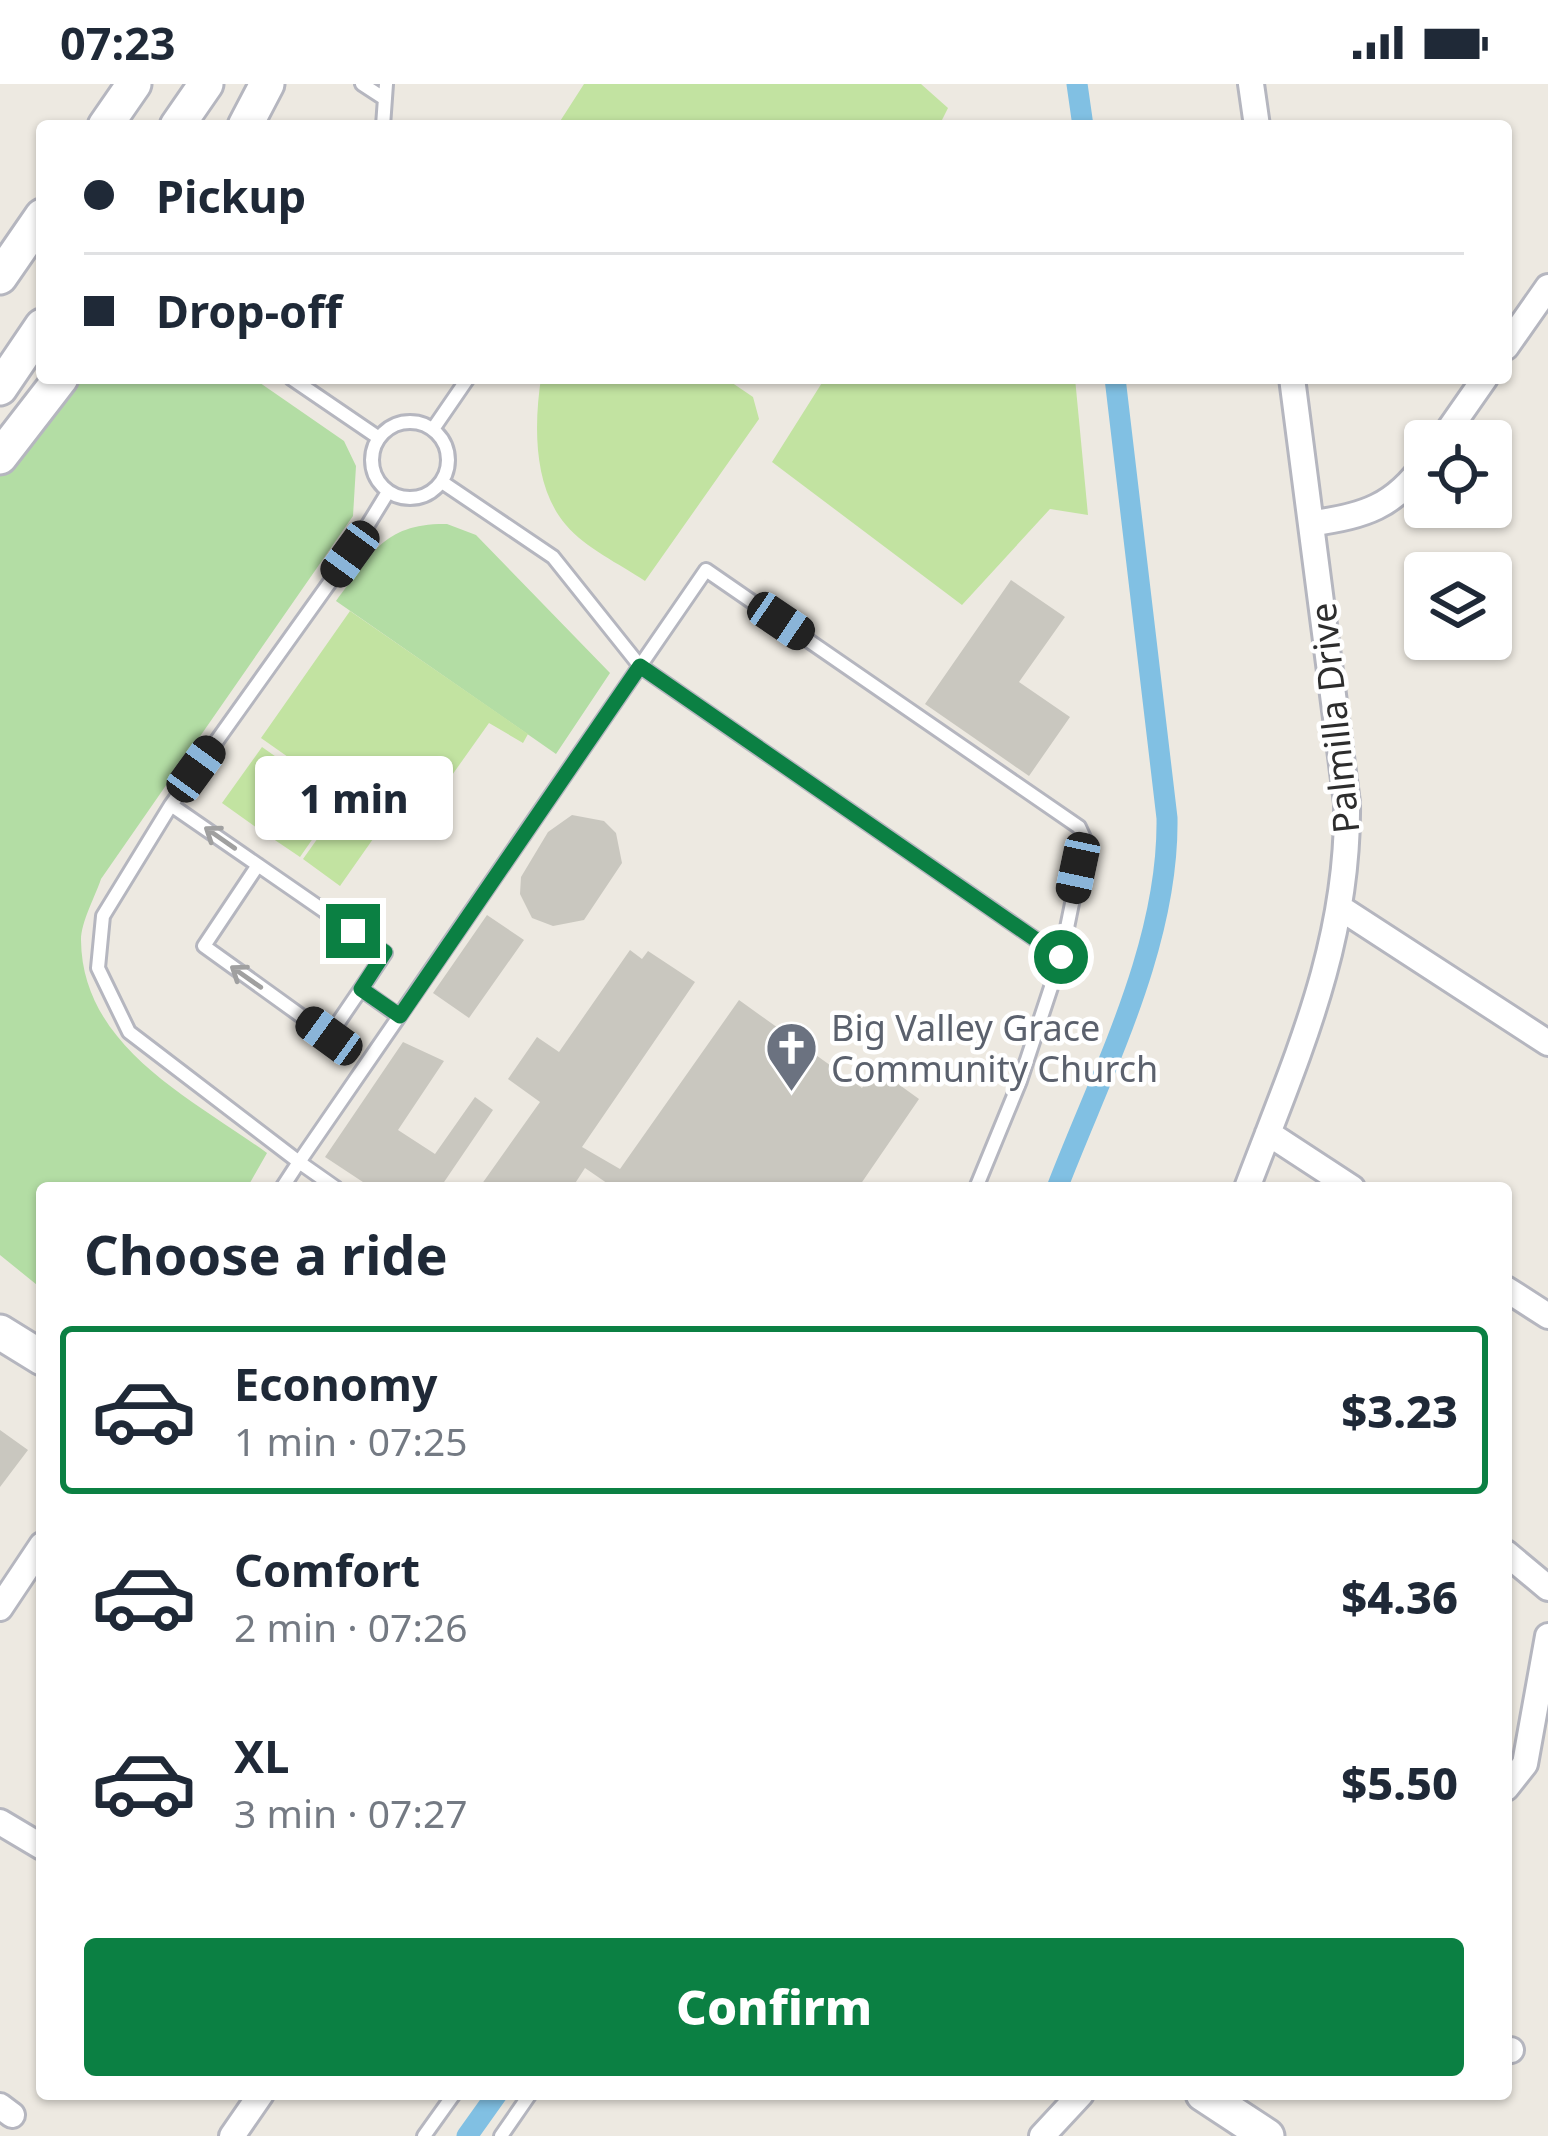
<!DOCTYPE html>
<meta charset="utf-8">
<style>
:root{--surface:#fff;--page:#f2f2f3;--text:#1f2937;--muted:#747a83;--line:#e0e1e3;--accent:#0b8043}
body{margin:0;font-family:"Noto Sans",sans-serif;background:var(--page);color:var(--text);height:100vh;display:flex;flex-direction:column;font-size:45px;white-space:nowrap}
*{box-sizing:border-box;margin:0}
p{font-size:39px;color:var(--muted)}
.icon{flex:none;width:66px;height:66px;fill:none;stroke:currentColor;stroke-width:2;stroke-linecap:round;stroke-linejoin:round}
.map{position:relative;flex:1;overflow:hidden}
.side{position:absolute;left:36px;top:1098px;width:1476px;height:918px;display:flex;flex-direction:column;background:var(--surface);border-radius:12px;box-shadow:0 3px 9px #0004}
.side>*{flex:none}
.banner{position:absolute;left:36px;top:36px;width:1476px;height:264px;border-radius:12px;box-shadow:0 3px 9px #0004;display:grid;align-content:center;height:264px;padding:0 48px;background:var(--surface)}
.tools{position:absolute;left:1404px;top:336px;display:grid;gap:24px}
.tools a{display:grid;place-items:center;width:108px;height:108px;border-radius:12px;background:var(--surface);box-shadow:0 3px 9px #0004;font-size:60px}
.end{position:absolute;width:54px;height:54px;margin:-27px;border:15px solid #0b8043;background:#fff;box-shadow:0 0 0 6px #fff}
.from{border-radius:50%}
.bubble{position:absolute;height:84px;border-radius:12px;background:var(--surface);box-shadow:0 3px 9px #0004;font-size:39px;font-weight:800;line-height:84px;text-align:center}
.car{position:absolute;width:36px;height:72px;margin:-36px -18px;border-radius:15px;box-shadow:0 0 9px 3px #0007;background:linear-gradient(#222 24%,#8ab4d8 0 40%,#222 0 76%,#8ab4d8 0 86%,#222 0)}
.banner b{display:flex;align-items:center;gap:42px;height:114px;font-size:45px}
.banner b+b{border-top:3px solid var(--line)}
.banner i{width:30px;height:30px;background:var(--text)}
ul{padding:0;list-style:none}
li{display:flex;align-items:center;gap:36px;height:168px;margin:0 24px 18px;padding:0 24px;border:6px solid transparent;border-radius:12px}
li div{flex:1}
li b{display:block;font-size:45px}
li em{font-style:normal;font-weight:800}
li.current{border-color:var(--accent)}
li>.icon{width:108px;height:108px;stroke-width:1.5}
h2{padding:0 48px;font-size:54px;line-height:144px}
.action{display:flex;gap:24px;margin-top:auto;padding:24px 48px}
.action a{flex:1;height:138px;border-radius:12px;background:var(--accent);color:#fff;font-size:48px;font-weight:800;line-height:138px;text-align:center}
.status{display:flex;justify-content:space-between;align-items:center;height:84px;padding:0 60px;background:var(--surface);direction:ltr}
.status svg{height:33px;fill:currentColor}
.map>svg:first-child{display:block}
.green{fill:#b3dda4}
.pitch{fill:#c2e3a1}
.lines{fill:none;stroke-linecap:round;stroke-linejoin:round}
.canal{stroke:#81c0e3;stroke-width:21}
.building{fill:#c9c7bf}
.lane-casing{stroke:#b5b6bf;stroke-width:18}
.street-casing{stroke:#b5b6bf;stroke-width:30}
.secondary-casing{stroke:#b5b6bf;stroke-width:39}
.lane{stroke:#fff;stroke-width:12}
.street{stroke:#fff;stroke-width:24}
.secondary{stroke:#fff;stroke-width:33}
.oneway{stroke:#a0a0a0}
.route{stroke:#0b8043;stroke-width:15}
.labels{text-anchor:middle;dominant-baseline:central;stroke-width:9;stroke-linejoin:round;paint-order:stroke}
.street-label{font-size:36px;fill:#2d2d2d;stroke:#fff}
.worship-label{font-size:36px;fill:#5b616d;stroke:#fff;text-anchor:start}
</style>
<div class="status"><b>07:23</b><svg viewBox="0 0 49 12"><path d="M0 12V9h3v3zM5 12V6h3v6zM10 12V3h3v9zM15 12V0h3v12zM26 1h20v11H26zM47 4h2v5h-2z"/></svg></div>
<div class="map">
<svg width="1548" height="2052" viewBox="0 0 1548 2052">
<rect width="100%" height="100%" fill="#ede9e1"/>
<path class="green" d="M68 294H253L344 357 356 382 353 432 101 795C95 813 81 838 81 856 82 963 191 1014 267 1069L247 1104H42V1205L0 1171V384Z
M447 440 476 451 610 589 556 670 336 517C371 471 383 439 447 440Z"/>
<path class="pitch" d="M584 0H921L948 24 939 42H557Z
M541 294H725L753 313 759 335 645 497C620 480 585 464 566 441 533 403 534 341 541 294Z
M825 294H1075L1088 431 1050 425 962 521 772 378Z
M350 527 528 650 523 659 489 639 406 756 261 654Z
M262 663 299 689 260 746 222 719Z
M303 691 339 717 300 773 263 748Z
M342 720 380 745 340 802 303 775Z"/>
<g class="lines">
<path class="canal" d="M1077 0 1083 42
M1057 1104C1102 987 1169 861 1167 734L1115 294
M467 2052 497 2010"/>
</g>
<path class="building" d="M1011 496 1065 533 1019 598 1070 633 1029 692 925 620Z
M572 731 604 737 616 749 622 779 584 836 553 842 532 834 520 810 521 793 548 748Z
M487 831 524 856 469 934 433 909Z
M630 866 642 875 648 867 695 898 582 1063 620 1085 739 916 862 1004 876 984 919 1015 858 1104H614L585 1084 572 1104H479L540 1018 508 995 537 953 559 968Z
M403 958 444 977 398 1046 435 1070 475 1013 493 1026 440 1104H372L325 1073Z
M0 1346 28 1366 0 1403Z"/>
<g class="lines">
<defs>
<path id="lane" d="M362 0 385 15
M383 42 386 0
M291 294 379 354
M372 376a38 38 0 1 1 76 0a38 38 0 1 1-76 0Z
M433 345 468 294
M442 398 553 473 640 582 1061 873
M388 408 350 470 171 721 103 832 98 884 129 948 299 1078 706 486 1079 743 1085 756 1061 873 1020 997 976 1104
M171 721 385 869 361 905 399 932
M258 781 204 862 329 952 361 905
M282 1104 299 1078 336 1104
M424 2052 454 2010
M501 2052 530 2010"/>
<path id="street" d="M1251 0 1257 42
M1506 263 1548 203
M1441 357 1485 294
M1312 439C1363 433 1395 422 1425 379
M1342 825 1548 959
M1268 1049 1352 1104
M1247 1104C1296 974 1349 861 1347 719L1292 294
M1506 1205 1548 1232
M1506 1469 1548 1504
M0 1524 42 1461
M1506 1704 1525 1680 1548 1552
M0 1738 42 1763
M1506 1967 1511 1966
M0 2022 12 2031
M232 2052 261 2010
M1042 2052 1081 2010"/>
<path id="secondary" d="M105 42 134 0
M177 42 206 0
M245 42 267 0
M0 193 42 132
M0 304 42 242
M0 373 61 294
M0 1248 42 1274
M1203 2010 1267 2052"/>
</defs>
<use href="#lane" class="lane-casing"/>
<use href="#street" class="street-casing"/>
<use href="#secondary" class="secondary-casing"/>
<use href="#lane" class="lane"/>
<use href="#street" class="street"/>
<use href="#secondary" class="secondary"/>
</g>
<defs><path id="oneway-shaft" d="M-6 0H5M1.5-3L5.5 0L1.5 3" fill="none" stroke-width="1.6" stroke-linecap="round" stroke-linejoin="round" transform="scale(3)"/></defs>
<g class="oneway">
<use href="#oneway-shaft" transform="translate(220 754) rotate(-145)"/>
<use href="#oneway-shaft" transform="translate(246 893) rotate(-145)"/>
</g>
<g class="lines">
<path class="route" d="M353 847 385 868 361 905 400 932 640 582 1061 873"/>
</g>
<defs>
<symbol id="church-pin" viewBox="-11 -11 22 30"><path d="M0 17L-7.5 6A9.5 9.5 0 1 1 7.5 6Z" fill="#6b7280" stroke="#fff"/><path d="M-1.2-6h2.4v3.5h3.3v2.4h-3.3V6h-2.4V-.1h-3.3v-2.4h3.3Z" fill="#fff"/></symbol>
</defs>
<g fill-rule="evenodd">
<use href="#church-pin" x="762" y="934" width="59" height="81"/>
</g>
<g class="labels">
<g class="street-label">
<text transform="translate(1334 634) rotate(-96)">Palmilla Drive</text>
</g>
<g class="worship-label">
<text x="831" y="943">Big Valley Grace<tspan x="831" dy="41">Community Church</tspan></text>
</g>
</g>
</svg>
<div class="tools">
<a><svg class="icon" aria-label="locate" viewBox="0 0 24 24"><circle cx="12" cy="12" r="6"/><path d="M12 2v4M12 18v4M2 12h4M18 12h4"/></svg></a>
<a><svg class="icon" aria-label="layers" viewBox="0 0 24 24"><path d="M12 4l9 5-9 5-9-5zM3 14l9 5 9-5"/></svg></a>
</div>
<i class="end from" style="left:1061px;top:873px"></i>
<i class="end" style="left:353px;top:847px"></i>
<div class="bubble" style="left:255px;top:672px;width:198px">1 min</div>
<i class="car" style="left:350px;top:470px;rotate:216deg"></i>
<i class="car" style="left:781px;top:537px;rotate:124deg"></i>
<i class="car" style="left:196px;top:685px;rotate:36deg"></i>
<i class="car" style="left:1078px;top:784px;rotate:192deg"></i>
<i class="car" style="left:329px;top:952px;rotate:306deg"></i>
<div class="banner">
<b><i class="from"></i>Pickup</b>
<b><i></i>Drop-off</b>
</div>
<section class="side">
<h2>Choose a ride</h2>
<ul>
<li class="current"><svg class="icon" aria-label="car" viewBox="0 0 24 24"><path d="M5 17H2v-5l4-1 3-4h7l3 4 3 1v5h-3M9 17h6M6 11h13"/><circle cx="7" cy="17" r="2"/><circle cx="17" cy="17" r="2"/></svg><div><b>Economy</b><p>1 min · 07:25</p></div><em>$3.23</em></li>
<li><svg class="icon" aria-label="car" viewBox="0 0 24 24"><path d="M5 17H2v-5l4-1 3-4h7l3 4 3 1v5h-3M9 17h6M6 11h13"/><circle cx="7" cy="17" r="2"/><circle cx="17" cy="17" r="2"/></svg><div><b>Comfort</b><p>2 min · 07:26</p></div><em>$4.36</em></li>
<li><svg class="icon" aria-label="car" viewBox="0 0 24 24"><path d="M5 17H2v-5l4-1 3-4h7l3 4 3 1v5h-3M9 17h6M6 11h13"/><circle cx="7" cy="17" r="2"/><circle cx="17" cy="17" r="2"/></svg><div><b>XL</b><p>3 min · 07:27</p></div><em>$5.50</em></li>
</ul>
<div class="action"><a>Confirm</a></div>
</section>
</div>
